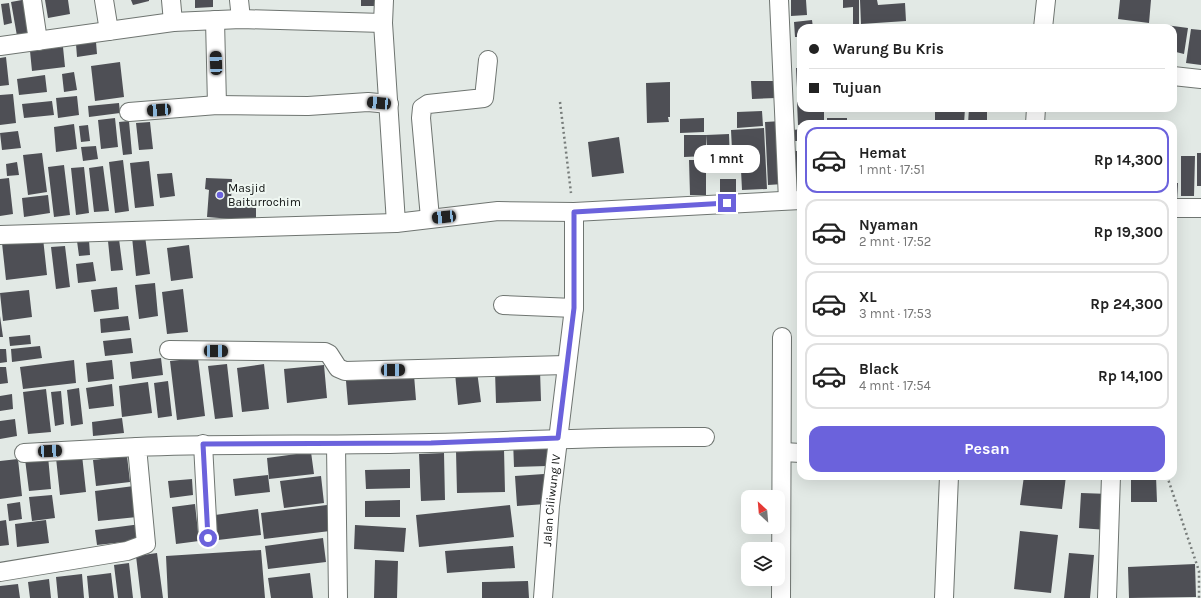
<!DOCTYPE html>
<html lang="id">
<meta charset="utf-8">
<style>
:root{--surface:#fff;--page:#f2f2f2;--text:#222;--muted:#767676;--line:#e0e0e0;--accent:#6b62dc}
body{margin:0;font-family:Karla,sans-serif;background:var(--page);color:var(--text);height:100vh;display:flex;flex-direction:column;font-size:15px;white-space:nowrap}
*{box-sizing:border-box;margin:0}
p{font-size:13px;color:var(--muted)}
.icon{flex:none;width:22px;height:22px;fill:none;stroke:currentColor;stroke-width:2;stroke-linecap:round;stroke-linejoin:round}
.map{position:relative;flex:1;overflow:hidden}
.panel{position:absolute;left:797px;top:120px;width:380px;height:360px;display:flex;flex-direction:column;background:var(--surface);border-radius:12px;box-shadow:0 4px 16px #0002}
.panel>*{flex:none}
.hud{position:absolute;left:797px;top:24px;width:380px;height:88px;border-radius:12px;box-shadow:0 4px 16px #0002;display:grid;align-content:center;height:88px;padding:0 12px;background:var(--surface)}
.needle{width:26px;rotate:334deg}
.buttons{position:absolute;left:741px;top:490px;display:grid;gap:8px}
.buttons a{display:grid;place-items:center;width:44px;height:44px;border-radius:8px;background:var(--surface);box-shadow:0 4px 16px #0002;font-size:20px}
.end{position:absolute;width:18px;height:18px;margin:-9px;border:5px solid #6b62dc;background:#fff;box-shadow:0 0 0 2px #fff}
.from{border-radius:50%}
.bubble{position:absolute;height:28px;border-radius:12px;background:var(--surface);box-shadow:0 4px 16px #0002;font-size:13px;font-weight:700;line-height:28px;text-align:center}
.car{position:absolute;width:12px;height:24px;margin:-12px -6px;border-radius:5px;box-shadow:0 0 3px 1px #0007;background:linear-gradient(#222 24%,#8ab4d8 0 40%,#222 0 76%,#8ab4d8 0 86%,#222 0)}
.hud b{display:flex;align-items:center;gap:14px;height:38px;font-size:15px}
.hud b+b{border-top:1px solid var(--line)}
.hud i{width:10px;height:10px;background:var(--text)}
ul{padding:7px 0 0;list-style:none}
li{display:flex;align-items:center;gap:12px;height:66px;margin:0 8px 6px;padding:0 4px;border:2px solid var(--line);border-radius:12px}
li div{flex:1}
li b{display:block;font-size:15px}
li em{font-style:normal;font-weight:700}
li.selected{border-color:var(--accent)}
li>.icon{width:36px;height:36px;stroke-width:1.5}
.primary-button{display:flex;gap:8px;margin-top:auto;padding:8px 12px}
.primary-button a{flex:1;height:46px;border-radius:12px;background:var(--accent);color:#fff;font-size:16px;font-weight:700;line-height:46px;text-align:center}
.map>svg:first-child{display:block}
.building{fill:#4e4f55}
.lines{fill:none;stroke-linecap:round;stroke-linejoin:round}
.minor-casing{stroke:#6f7571;stroke-width:20}
.path{stroke:#777c7a;stroke-width:2.5;stroke-dasharray:2 3;stroke-linecap:butt}
.minor{stroke:#fff;stroke-width:18}
.route{stroke:#6b62dc;stroke-width:5}
.poi-dot{fill:#6b62dc;stroke:#eff7f2;stroke-width:1.5}
.labels{text-anchor:middle;dominant-baseline:central;stroke-width:4;stroke-linejoin:round;paint-order:stroke}
.poi-label{font-size:12px;fill:#0f1211;stroke:#eff7f2;text-anchor:start}
.street-label{font-size:12px;fill:#0f1211;stroke:#eff7f2}
</style>
<div class="map">
<svg width="1201" height="598" viewBox="0 0 1201 598">
<rect width="100%" height="100%" fill="#e2e9e5"/>
<path class="building" d="M22 0H29L34 33 17 36 11 2Z
M45 0H68L70 14 48 18Z
M131 0H149V1L133 5Z
M195 0H213V7L195 8Z
M361 0H378V6H361Z
M791 0H806L807 15 791 16Z
M843 0H859V27H853V7L843 8Z
M860 0H877L878 5 905 3 906 21 861 24Z
M1120 0H1151L1149 23 1118 19Z
M9 3 12 23 4 25 1 4Z
M812 20 813 28H801V37H795L794 22Z
M1119 24 1151 26V28H1118Z
M1158 24 1188 28 1184 54 1176 52 1175 60H1173V28H1157Z
M928 25 929 28H901V26Z
M1191 29 1201 30V65L1186 63Z
M96 42 97 54 77 57 76 44Z
M63 47 65 67 32 71 30 51Z
M6 57 9 85 0 86V58Z
M120 62 124 97 95 101 91 66Z
M796 68H801V88H797Z
M74 72 77 90 64 92 62 74Z
M45 75 47 92 19 95 17 79Z
M751 81H776V98L752 99Z
M670 82V117H668L669 122 647 123 646 83Z
M13 94 16 123 0 125V95Z
M77 96 79 115 58 118 56 98Z
M52 101 54 115 24 118 22 104Z
M797 102H801V108H824V124L798 125Z
M119 103 120 113 89 117 88 106Z
M935 108H965L964 124H935Z
M969 108H987V124H968Z
M762 111 763 126 737 128V112Z
M115 118 118 147 101 149 98 120Z
M704 118V132L680 133V119Z
M827 118H847V124H827Z
M129 121 132 154 123 155 119 122Z
M782 121 783 184 768 185 765 122Z
M999 121 1027 123V124H999Z
M150 122 153 149 139 150 136 123Z
M74 124 77 149 56 152 54 127Z
M88 125 90 141 81 142 79 126Z
M764 128 767 189 742 190 741 170H733L731 130Z
M801 129V141H793V130Z
M18 131 21 148 2 150 0 133Z
M729 134 730 160 708 161 706 135Z
M684 135H706V156L684 157Z
M619 137 624 173 592 177 588 142Z
M96 146 98 159 83 161 81 147Z
M795 151H801V180H795Z
M42 153 47 192 28 195 23 155Z
M1197 153H1201V186H1197Z
M1181 156H1195L1194 196H1181Z
M123 160 129 211 115 213 109 162Z
M689 160H706V195H690Z
M149 161 154 206 135 208 130 163Z
M17 162 19 175 7 176 6 164Z
M64 165 70 215 54 217 48 167Z
M103 166 109 211 94 212 89 168Z
M84 167 89 213 76 215 71 168Z
M172 173 175 196 160 198 157 174Z
M9 178 13 214 0 216V179Z
M206 178 232 179 231 202 256 201V221L207 217 209 190 205 189Z
M720 179H736V194L720 195Z
M1173 183H1178L1177 202 1173 201Z
M48 195 50 213 24 217 22 198Z
M145 236 150 274 136 276 132 237Z
M43 238 47 275 6 280 2 243Z
M119 239 123 270 111 271 108 241Z
M89 240 90 255 79 256 77 241Z
M189 245 193 278 171 281 167 248Z
M65 246 70 287 56 289 51 247Z
M93 262 96 281 78 283 76 264Z
M155 283 158 316 139 319 135 285Z
M117 287 119 309 94 312 91 290Z
M183 289 188 332 167 334 162 292Z
M29 290 32 317 3 321 0 293Z
M0 316 3 337H0Z
M128 316 130 330 101 333 100 319Z
M30 335 31 344 10 346 9 337Z
M131 338 133 353 105 356 103 341Z
M40 346 42 358 12 362 11 349Z
M0 349H6L7 362 0 363Z
M161 358 163 375 132 379 130 362Z
M198 358 205 416 177 420 170 361Z
M74 360 76 383 23 389 20 367Z
M112 360 114 379 88 382 86 363Z
M227 364 233 417 215 419 208 366Z
M264 364 269 409 242 412 237 368Z
M324 365 327 398 287 403 284 369Z
M0 367H6L8 383 0 384Z
M540 370 541 401 496 403 495 371Z
M477 371 481 402 458 405 455 373Z
M414 375 416 400 348 405 346 381Z
M168 381 172 416 158 418 154 383Z
M148 382 152 413 122 417 119 386Z
M112 384 114 406 89 409 86 388Z
M79 388 83 424 71 426 67 390Z
M46 389 51 432 28 434 23 392Z
M61 391 64 424 55 426 51 392Z
M12 394 13 409 0 411V396Z
M122 418 124 433 93 436 92 422Z
M15 419 17 436 0 439V421Z
M547 439V466L514 467 513 440Z
M504 449 505 492 457 493 456 451Z
M311 452 314 474 269 479 267 458Z
M444 453 445 500 421 501 419 454Z
M82 455 86 492 60 495 56 458Z
M48 456 51 489 29 491 25 459Z
M127 456 130 482 96 486 93 460Z
M18 459 22 496 0 499V461Z
M410 469V488L366 489 365 470Z
M544 474 546 504 517 506 515 476Z
M268 475 270 492 235 496 233 479Z
M321 476 324 503 284 508 280 481Z
M1024 476H1066L1062 509 1020 505Z
M1131 476H1156L1157 502H1131Z
M192 479 193 495 170 498 168 481Z
M134 486 137 517 98 521 95 491Z
M1081 493 1110 494 1108 530 1079 528Z
M52 495 55 518 32 521 29 497Z
M400 500V517H365V501Z
M20 502 22 519 9 521 7 504Z
M195 504 199 541 176 544 172 507Z
M327 505 330 531 264 539 261 513Z
M510 505 514 537 419 547 416 515Z
M258 509 261 535 218 540 215 515Z
M6 520 9 545 0 546V521Z
M46 520 49 543 17 547 15 524Z
M141 524 142 540 97 545 95 530Z
M355 525 406 528 404 552 354 549Z
M1020 531 1058 535 1051 593 1014 589Z
M323 538 326 562 268 569 265 546Z
M513 546 515 568 447 573 445 551Z
M261 550 265 598H168L166 556Z
M157 553 163 598H141L136 556Z
M1069 553 1094 555 1090 598H1064Z
M375 560 398 561 397 598H374Z
M129 563 133 598H118L114 565Z
M1195 564 1196 597 1129 598 1128 567Z
M111 573 114 598H89L87 576Z
M310 573 313 598H271L268 578Z
M82 574 84 598H58L56 577Z
M49 579 51 598H30L28 582Z
M528 581 529 598H482V582Z
M18 584 20 598H0V586Z"/>
<g class="lines">
<defs>
<g id="minor">
<path d="M32 0 38 41"/>
<path d="M104 0 109 31"/>
<path d="M171 0 173 22"/>
<path d="M239 0 241 19"/>
<path d="M779 0 788 200"/>
<path d="M215 20 217 105"/>
<path d="M383 23 396 223"/>
<path d="M1043 28 1046 0"/>
<path d="M0 46 173 22 241 19 383 23 384 0"/>
<path d="M1173 76 1201 79"/>
<path d="M129 112 217 105 308 106 368 102 389 104"/>
<path d="M1035 124 1036 108"/>
<path d="M1173 208H1201"/>
<path d="M430 218 421 118 422 108 428 104 484 98 488 60"/>
<path d="M0 235 396 223 498 211 574 212 801 200"/>
<path d="M503 305 574 308"/>
<path d="M169 350 325 352 329 354 338 368 345 371 566 365"/>
<path d="M203 444 208 538"/>
<path d="M336 445 338 598"/>
<path d="M783 452 801 453"/>
<path d="M24 453 137 447"/>
<path d="M0 572 127 551 146 544 137 447C235 443 333 446 430 443 522 441 614 436 705 437"/>
<path id="s1" d="M543 598 550 506 574 308V212"/>
<path d="M781 598 782 337"/>
<path d="M944 598 949 476"/>
<path d="M1107 598 1111 476"/>
</g>
</defs>
<use href="#minor" class="minor-casing"/>
<path class="path" d="M560 102 571 193
M1167 476 1199 571V598"/>
<use href="#minor" class="minor"/>
</g>
<g class="lines">
<path class="route" d="M208 538 203 444 431 443 558 438 574 308V212L727 203"/>
</g>
<circle class="poi-dot" cx="220" cy="195" r="4"/>
<g class="labels">
<g class="poi-label">
<text x="228" y="188">Masjid<tspan x="228" dy="14">Baiturrochim</tspan></text>
</g>
<g class="street-label">
<text stroke="none"><textPath href="#s1" startOffset="98">Jalan Ciliwung IV</textPath></text>
</g>
</g>
</svg>
<div class="buttons">
<a><svg class="needle" viewBox="-14 -14 28 28"><path d="M0-13l5 13h-10z" fill="#e53935"/><path d="M0 13l5-13h-10z" fill="#767676"/></svg></a>
<a><svg class="icon" aria-label="layers" viewBox="0 0 24 24"><path d="M12 4l9 5-9 5-9-5zM3 14l9 5 9-5"/></svg></a>
</div>
<i class="end from" style="left:208px;top:538px"></i>
<i class="end" style="left:727px;top:203px"></i>
<div class="bubble" style="left:694px;top:145px;width:66px">1 mnt</div>
<i class="car" style="left:216px;top:63px;rotate:358deg"></i>
<i class="car" style="left:379px;top:103px;rotate:275deg"></i>
<i class="car" style="left:159px;top:110px;rotate:266deg"></i>
<i class="car" style="left:444px;top:217px;rotate:264deg"></i>
<i class="car" style="left:216px;top:351px;rotate:91deg"></i>
<i class="car" style="left:393px;top:370px;rotate:89deg"></i>
<i class="car" style="left:50px;top:451px;rotate:87deg"></i>
<div class="hud">
<b><i class="from"></i>Warung Bu Kris</b>
<b><i></i>Tujuan</b>
</div>
<section class="panel">
<ul>
<li class="selected"><svg class="icon" aria-label="car" viewBox="0 0 24 24"><path d="M5 17H2v-5l4-1 3-4h7l3 4 3 1v5h-3M9 17h6M6 11h13"/><circle cx="7" cy="17" r="2"/><circle cx="17" cy="17" r="2"/></svg><div><b>Hemat</b><p>1 mnt · 17:51</p></div><em>Rp 14,300</em></li>
<li><svg class="icon" aria-label="car" viewBox="0 0 24 24"><path d="M5 17H2v-5l4-1 3-4h7l3 4 3 1v5h-3M9 17h6M6 11h13"/><circle cx="7" cy="17" r="2"/><circle cx="17" cy="17" r="2"/></svg><div><b>Nyaman</b><p>2 mnt · 17:52</p></div><em>Rp 19,300</em></li>
<li><svg class="icon" aria-label="car" viewBox="0 0 24 24"><path d="M5 17H2v-5l4-1 3-4h7l3 4 3 1v5h-3M9 17h6M6 11h13"/><circle cx="7" cy="17" r="2"/><circle cx="17" cy="17" r="2"/></svg><div><b>XL</b><p>3 mnt · 17:53</p></div><em>Rp 24,300</em></li>
<li><svg class="icon" aria-label="car" viewBox="0 0 24 24"><path d="M5 17H2v-5l4-1 3-4h7l3 4 3 1v5h-3M9 17h6M6 11h13"/><circle cx="7" cy="17" r="2"/><circle cx="17" cy="17" r="2"/></svg><div><b>Black</b><p>4 mnt · 17:54</p></div><em>Rp 14,100</em></li>
</ul>
<div class="primary-button"><a>Pesan</a></div>
</section>
</div>
